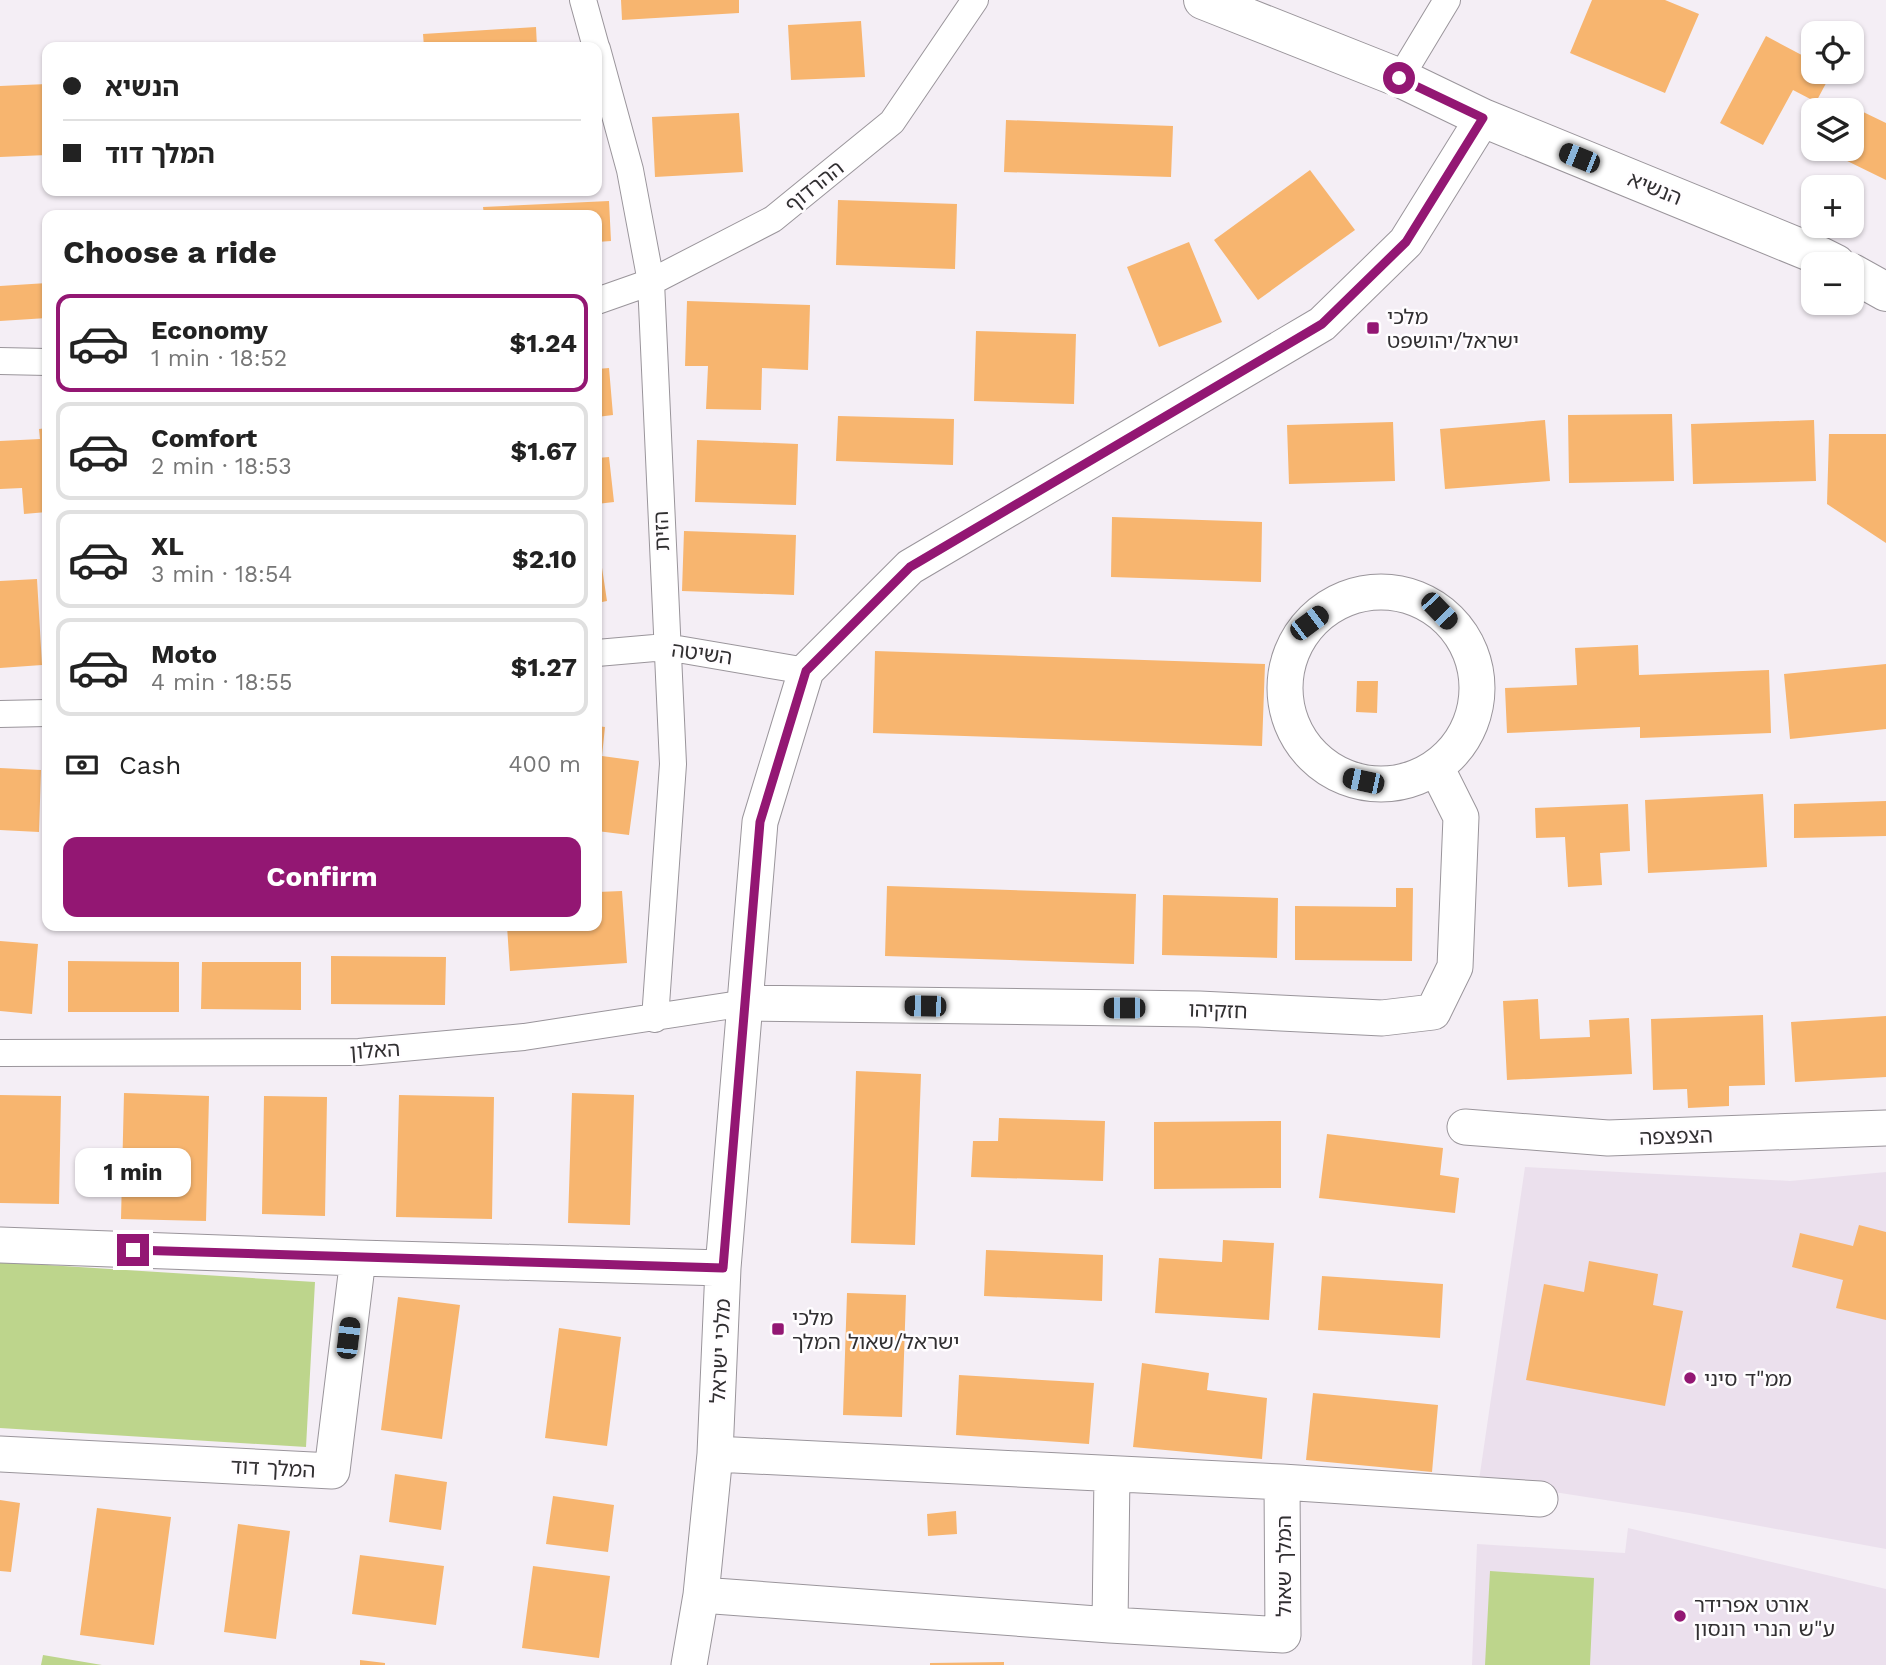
<!DOCTYPE html>
<meta charset="utf-8">
<style>
:root{--surface:#fff;--page:#f6f6f6;--text:#222;--muted:#767676;--line:#e0e0e0;--accent:#931773}
body{margin:0;font-family:"Work Sans","Noto Sans Hebrew",sans-serif;background:var(--page);color:var(--text);height:100vh;display:flex;flex-direction:column;font-size:26px;white-space:nowrap}
*{box-sizing:border-box;margin:0}
p{font-size:23px;color:var(--muted)}
.icon{flex:none;width:38px;height:38px;fill:none;stroke:currentColor;stroke-width:2;stroke-linecap:round;stroke-linejoin:round}
.map{position:relative;flex:1;overflow:hidden}
.drawer{position:absolute;left:42px;top:210px;width:560px;height:721px;display:flex;flex-direction:column;background:var(--surface);border-radius:14px;box-shadow:0 2px 5px #0004}
.drawer>*{flex:none}
.banner{position:absolute;left:42px;top:42px;width:560px;height:154px;border-radius:14px;box-shadow:0 2px 5px #0004;display:grid;align-content:center;height:154px;padding:0 21px;background:var(--surface)}
.tools{position:absolute;left:1801px;top:21px;display:grid;gap:14px}
.tools a{display:grid;place-items:center;width:63px;height:63px;border-radius:14px;background:var(--surface);box-shadow:0 2px 5px #0004;font-size:35px}
.end{position:absolute;width:32px;height:32px;margin:-16px;border:9px solid #931773;background:#fff;box-shadow:0 0 0 4px #fff}
.from{border-radius:50%}
.bubble{position:absolute;height:49px;border-radius:14px;background:var(--surface);box-shadow:0 2px 5px #0004;font-size:23px;font-weight:700;line-height:49px;text-align:center}
.car{position:absolute;width:21px;height:42px;margin:-21px -10px;border-radius:9px;box-shadow:0 0 5px 2px #0007;background:linear-gradient(#222 24%,#8ab4d8 0 40%,#222 0 76%,#8ab4d8 0 86%,#222 0)}
.banner b{display:flex;align-items:center;gap:24px;height:66px;font-size:26px}
.banner b+b{border-top:2px solid var(--line)}
.banner i{width:18px;height:18px;background:var(--text)}
ul{padding:0;list-style:none}
li{display:flex;align-items:center;gap:21px;height:98px;margin:0 14px 10px;padding:0 7px;border:4px solid var(--line);border-radius:14px}
li div{flex:1}
li b{display:block;font-size:26px}
li em{font-style:normal;font-weight:700}
li.current{border-color:var(--accent)}
li>.icon{width:63px;height:63px;stroke-width:1.5}
h2{padding:0 21px;font-size:32px;line-height:84px}
.pay{display:flex;align-items:center;gap:18px;height:77px;padding:0 21px;font-size:26px}
.pay p{margin-inline-start:auto}
.primary-button{display:flex;gap:14px;margin-top:auto;padding:14px 21px}
.primary-button a{flex:1;height:80px;border-radius:14px;background:var(--accent);color:#fff;font-size:28px;font-weight:700;line-height:80px;text-align:center}
.map>svg:first-child{display:block}
.built{fill:#ebe0ed}
.green{fill:#bdd58c}
.building{fill:#f7b56f}
.lines{fill:none;stroke-linecap:round;stroke-linejoin:round}
.pedestrian-casing{stroke:#9a959b;stroke-width:28}
.minor-casing{stroke:#9a959b;stroke-width:37}
.tertiary-casing{stroke:#9a959b;stroke-width:40}
.pedestrian{stroke:#fff;stroke-width:26}
.minor{stroke:#fff;stroke-width:35}
.tertiary{stroke:#fff;stroke-width:38}
.route{stroke:#931773;stroke-width:9}
.poi-dot{fill:#931773;stroke:#fffdff;stroke-width:2.5}
.labels{text-anchor:middle;dominant-baseline:central;stroke-width:5;stroke-linejoin:round;paint-order:stroke}
.street-label{font-size:21px;fill:#312f31;stroke:#fffdff}
.poi-label{font-size:21px;fill:#312f31;stroke:#fffdff;text-anchor:start}
</style>
<div class="map">
<svg width="1886" height="1665" viewBox="0 0 1886 1665">
<rect width="100%" height="100%" fill="#f4eef5"/>
<path class="built" d="M1525 1167 1790 1181 1886 1172V1549L1689 1513 1541 1490 1478 1487Z
M1628 1528 1886 1589V1665H1472L1477 1544 1625 1553Z"/>
<path class="green" d="M0 1262 315 1282 306 1447 0 1428Z
M1490 1571 1594 1578 1590 1665H1485Z
M43 1655 102 1665H41Z"/>
<path class="building" d="M621 0H739V13L622 20Z
M1592 0H1665L1699 14 1665 93 1570 53Z
M861 21 865 77 791 80 788 25Z
M536 27 537 47H424L423 34Z
M1766 36 1813 61V72H1832L1816 102 1793 90 1763 145 1720 123Z
M47 84V155L0 157V86Z
M1857 109 1886 123V180L1835 155 1837 149H1852V120Z
M739 113 743 172 655 177 652 117Z
M1006 120 1173 126 1171 177 1004 172Z
M1310 170 1355 230 1258 300 1214 240Z
M838 200 957 204 955 269 836 265Z
M609 201 611 241 597 242V215H484L483 207Z
M1189 242 1222 322 1159 347 1127 267Z
M47 283V318L0 321V286Z
M687 301 810 305 808 370 762 368 761 410 706 409 708 366H685Z
M976 331 1076 334 1074 404 974 401Z
M609 368 613 415 597 417V369Z
M1672 414 1674 481 1569 483 1568 415Z
M838 416 954 419 953 465 836 461Z
M1545 420 1550 481 1445 489 1440 429Z
M1814 420 1816 481 1693 484 1691 424Z
M1393 422 1395 481 1289 484 1287 425Z
M47 428V512L24 514 22 488 0 489V441L40 439 39 429Z
M1829 434H1886V543L1827 504Z
M697 440 798 444 796 505 695 502Z
M609 457 614 502 597 504V458Z
M1112 517 1262 522 1261 582 1111 577Z
M684 531 796 535 794 595 682 591Z
M601 561 607 601 597 603V562Z
M37 579 42 665 0 668V581Z
M1638 645 1639 675 1769 670 1771 733 1640 738V727L1507 733 1505 688 1577 685 1575 648Z
M875 651 1265 664 1262 746 873 733Z
M1886 664V729L1790 739 1784 674Z
M1357 681H1378L1377 713 1356 712Z
M597 726 605 727 602 756 639 761 629 835 597 831Z
M0 768 41 770 39 832 0 830Z
M1763 794 1767 867 1648 873 1645 800Z
M1886 801V836L1794 838V804Z
M1628 804 1630 851 1600 853 1602 885 1568 887 1565 837 1536 838 1535 808Z
M887 886 1136 894 1134 964 885 956Z
M1396 888H1413L1412 961 1295 960V906L1396 907Z
M622 891 627 963 510 971 507 926H597V892Z
M1163 895 1278 898 1277 958 1162 955Z
M0 941 38 944 32 1014 0 1011Z
M331 956 446 957 445 1005 331 1004Z
M68 961 179 962V1012H68Z
M202 962H301V1010L201 1009Z
M1538 999 1540 1039 1590 1037 1589 1020 1629 1018 1632 1074 1507 1080 1503 1001Z
M1763 1015 1765 1085 1729 1086V1106L1688 1108 1687 1089 1653 1090 1651 1019Z
M1886 1016V1077L1795 1082 1791 1022Z
M856 1071 921 1074 915 1245 851 1243Z
M124 1093 209 1096 206 1221 121 1219Z
M572 1093 634 1095 630 1225 568 1223Z
M0 1095 61 1096 59 1204 0 1203Z
M399 1095 494 1097 492 1219 396 1217Z
M264 1096 327 1097 325 1216 262 1214Z
M999 1118 1105 1121 1103 1181 971 1177 973 1141H998Z
M1281 1121V1188L1154 1189V1122Z
M1327 1134 1443 1148 1440 1175 1459 1178 1455 1213 1319 1198Z
M1859 1225 1886 1232V1320L1836 1308 1843 1280 1792 1267 1800 1233 1853 1246Z
M1223 1240 1274 1243 1269 1320 1155 1313 1159 1258 1222 1262Z
M986 1250 1103 1255 1102 1301 984 1296Z
M1589 1261 1658 1274 1653 1305 1683 1311 1665 1406 1526 1380 1544 1284 1584 1292Z
M1322 1276 1443 1284 1440 1338 1318 1330Z
M847 1293 906 1295 902 1417 843 1415Z
M398 1297 460 1305 442 1439 381 1430Z
M559 1328 621 1337 607 1446 545 1438Z
M1142 1363 1209 1373 1207 1390 1267 1398 1262 1459 1133 1447Z
M959 1375 1094 1383 1089 1444 956 1435Z
M1313 1393 1438 1405 1432 1472 1306 1460Z
M395 1474 447 1482 441 1530 389 1522Z
M553 1496 614 1505 608 1552 546 1544Z
M0 1500 20 1503 11 1572 0 1571Z
M97 1508 171 1517 154 1645 80 1635Z
M956 1511 957 1534 928 1536 927 1514Z
M238 1524 290 1531 276 1639 224 1632Z
M360 1555 444 1566 436 1625 352 1614Z
M533 1566 610 1576 599 1658 522 1648Z
M360 1660 385 1663V1665H360Z
M1004 1662V1665H930V1663Z"/>
<g class="lines">
<defs>
<path id="pedestrian" d="M583 0 596 47
M597 49 630 170 651 282 673 764 655 1019
M1400 78 1447 0
M597 301 651 282 773 219 892 122 975 0
M0 361 47 362
M597 653 666 647 806 671
M0 714 47 713
M0 1053 359 1052 524 1037 746 1003"/>
<path id="minor" d="M1285 688a96 96 0 1 1 192 0a96 96 0 1 1-192 0Z
M746 1003 1199 1009 1382 1018 1433 1012 1455 967 1461 817 1436 767
M1465 1127 1608 1138 1886 1128
M0 1245 358 1258 723 1268
M0 1454 332 1471 358 1258
M1282 1482 1540 1499
M701 1595 1110 1625 1283 1635 1282 1482 715 1454
M1110 1625 1112 1474
M689 1665 701 1595 715 1454 723 1268 760 822 806 671 910 567 1322 324 1406 242 1483 118"/>
<path id="tertiary" d="M1203 0 1400 78 1483 118 1820 256 1836 264
M1852 273 1886 292"/>
</defs>
<use href="#pedestrian" class="pedestrian-casing"/>
<use href="#minor" class="minor-casing"/>
<use href="#tertiary" class="tertiary-casing"/>
<use href="#pedestrian" class="pedestrian"/>
<use href="#minor" class="minor"/>
<use href="#tertiary" class="tertiary"/>
</g>
<g class="lines">
<path class="route" d="M133 1250 723 1268 760 822 806 671 910 567 1322 324 1406 242 1483 118 1399 78"/>
</g>
<g class="poi-dot">
<rect x="1366" y="321" width="14" height="14" rx="3.5"/>
<rect x="771" y="1322" width="14" height="14" rx="3.5"/>
<circle cx="1690" cy="1378" r="7"/>
<circle cx="1680" cy="1616" r="7"/>
</g>
<g class="labels">
<g class="street-label">
<text transform="translate(814 186) rotate(-39)">ההרדוף</text>
<text transform="translate(1655 188) rotate(22)">הנשיא</text>
<text transform="translate(661 531) rotate(-92)">הזית</text>
<text transform="translate(702 653) rotate(8)">השיטה</text>
<text transform="translate(1218 1010) rotate(2)">חזקיהו</text>
<text transform="translate(375 1050) rotate(-4)">האלון</text>
<text transform="translate(1676 1136) rotate(-2)">הצפצפה</text>
<text transform="translate(720 1351) rotate(-87)">מלכי ישראל</text>
<text transform="translate(273 1468) rotate(3)">המלך דוד</text>
<text transform="translate(1283 1566) rotate(-90)">המלך שאול</text>
</g>
<g class="poi-label">
<text x="1387" y="316">מלכי<tspan x="1387" dy="24">ישראל/יהושפט</tspan></text>
<text x="792" y="1317">מלכי<tspan x="792" dy="24">ישראל/שאול המלך</tspan></text>
<text x="1704" y="1378">ממ"ד סיני</text>
<text x="1694" y="1604">אורט אפרידר<tspan x="1694" dy="24">ע"ש הנרי רונסון</tspan></text>
</g>
</g>
</svg>
<div class="tools">
<a><svg class="icon" aria-label="locate" viewBox="0 0 24 24"><circle cx="12" cy="12" r="6"/><path d="M12 2v4M12 18v4M2 12h4M18 12h4"/></svg></a>
<a><svg class="icon" aria-label="layers" viewBox="0 0 24 24"><path d="M12 4l9 5-9 5-9-5zM3 14l9 5 9-5"/></svg></a>
<a>+</a>
<a>−</a>
</div>
<i class="end from" style="left:1399px;top:78px"></i>
<i class="end" style="left:133px;top:1250px"></i>
<div class="bubble" style="left:75px;top:1148px;width:116px">1 min</div>
<i class="car" style="left:1579px;top:158px;rotate:292deg"></i>
<i class="car" style="left:1439px;top:611px;rotate:136deg"></i>
<i class="car" style="left:1309px;top:623px;rotate:53deg"></i>
<i class="car" style="left:1363px;top:781px;rotate:282deg"></i>
<i class="car" style="left:925px;top:1006px;rotate:271deg"></i>
<i class="car" style="left:1124px;top:1008px;rotate:270deg"></i>
<i class="car" style="left:348px;top:1338px;rotate:7deg"></i>
<div class="banner">
<b><i class="from"></i>הנשיא</b>
<b><i></i>המלך דוד</b>
</div>
<section class="drawer">
<h2>Choose a ride</h2>
<ul>
<li class="current"><svg class="icon" aria-label="car" viewBox="0 0 24 24"><path d="M5 17H2v-5l4-1 3-4h7l3 4 3 1v5h-3M9 17h6M6 11h13"/><circle cx="7" cy="17" r="2"/><circle cx="17" cy="17" r="2"/></svg><div><b>Economy</b><p>1 min · 18:52</p></div><em>$1.24</em></li>
<li><svg class="icon" aria-label="car" viewBox="0 0 24 24"><path d="M5 17H2v-5l4-1 3-4h7l3 4 3 1v5h-3M9 17h6M6 11h13"/><circle cx="7" cy="17" r="2"/><circle cx="17" cy="17" r="2"/></svg><div><b>Comfort</b><p>2 min · 18:53</p></div><em>$1.67</em></li>
<li><svg class="icon" aria-label="car" viewBox="0 0 24 24"><path d="M5 17H2v-5l4-1 3-4h7l3 4 3 1v5h-3M9 17h6M6 11h13"/><circle cx="7" cy="17" r="2"/><circle cx="17" cy="17" r="2"/></svg><div><b>XL</b><p>3 min · 18:54</p></div><em>$2.10</em></li>
<li><svg class="icon" aria-label="car" viewBox="0 0 24 24"><path d="M5 17H2v-5l4-1 3-4h7l3 4 3 1v5h-3M9 17h6M6 11h13"/><circle cx="7" cy="17" r="2"/><circle cx="17" cy="17" r="2"/></svg><div><b>Moto</b><p>4 min · 18:55</p></div><em>$1.27</em></li>
</ul>
<div class="pay"><svg class="icon" aria-label="cash" viewBox="0 0 24 24"><path d="M3 7h18v10H3z"/><circle cx="12" cy="12" r="2"/></svg>Cash<p>400 m</p></div>
<div class="primary-button"><a>Confirm</a></div>
</section>
</div>
